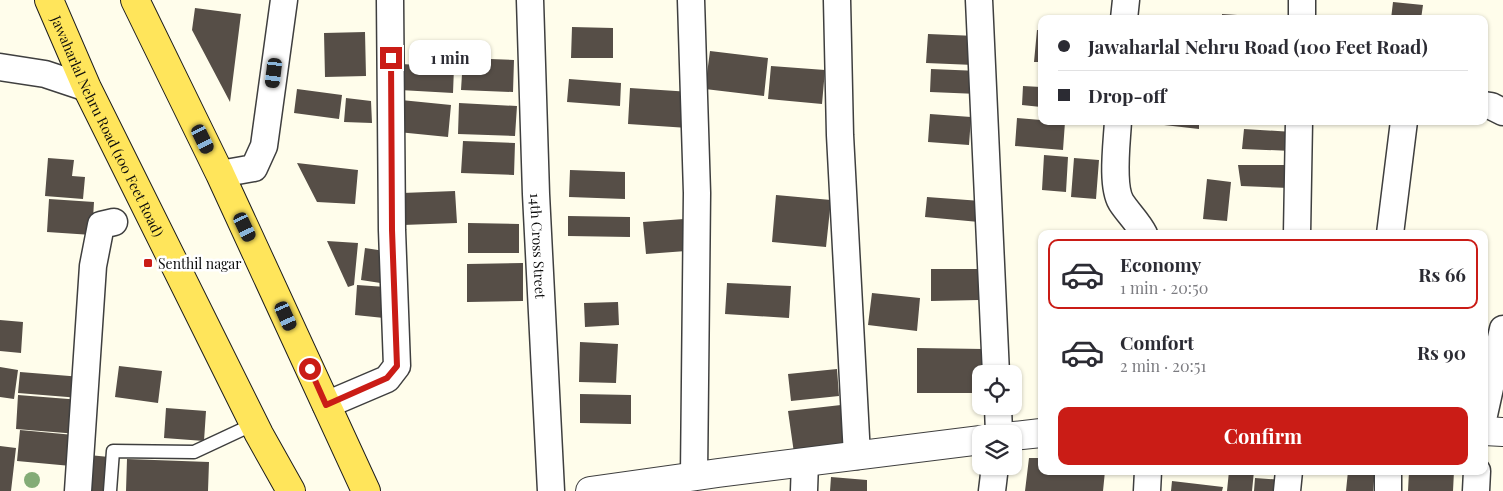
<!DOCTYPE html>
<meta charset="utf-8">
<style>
:root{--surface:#fff;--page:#f2f2f3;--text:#2b2b33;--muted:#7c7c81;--line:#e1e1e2;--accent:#ca1c16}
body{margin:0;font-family:"Playfair Display",serif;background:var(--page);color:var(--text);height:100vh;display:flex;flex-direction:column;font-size:19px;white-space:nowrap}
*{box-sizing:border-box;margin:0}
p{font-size:16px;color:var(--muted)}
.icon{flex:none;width:28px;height:28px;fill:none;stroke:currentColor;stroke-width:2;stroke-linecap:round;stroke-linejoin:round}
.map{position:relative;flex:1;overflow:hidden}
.details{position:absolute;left:1038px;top:230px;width:450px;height:245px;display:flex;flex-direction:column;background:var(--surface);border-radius:10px;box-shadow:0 1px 4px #0004}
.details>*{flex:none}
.hud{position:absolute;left:1038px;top:15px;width:450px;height:110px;border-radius:10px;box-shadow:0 1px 4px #0004;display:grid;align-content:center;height:110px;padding:0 20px;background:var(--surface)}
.fabs{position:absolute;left:972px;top:365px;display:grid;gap:10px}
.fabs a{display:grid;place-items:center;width:50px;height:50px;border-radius:10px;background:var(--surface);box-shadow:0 1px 4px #0004;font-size:25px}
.end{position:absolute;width:22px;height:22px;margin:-11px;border:6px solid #ca1c16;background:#fff;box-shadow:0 0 0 2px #fff}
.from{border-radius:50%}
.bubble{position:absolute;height:35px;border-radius:10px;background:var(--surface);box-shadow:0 1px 4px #0004;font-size:16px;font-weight:700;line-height:35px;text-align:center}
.car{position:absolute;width:15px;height:30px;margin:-15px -8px;border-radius:6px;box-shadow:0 0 4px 1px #0007;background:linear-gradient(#222 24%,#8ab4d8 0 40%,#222 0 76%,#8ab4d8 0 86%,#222 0)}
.hud b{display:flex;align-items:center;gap:18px;height:48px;font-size:19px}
.hud b+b{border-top:1px solid var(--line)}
.hud i{width:12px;height:12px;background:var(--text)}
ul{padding:9px 0 0;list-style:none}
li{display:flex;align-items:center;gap:15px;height:70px;margin:0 10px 8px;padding:0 10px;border:2px solid transparent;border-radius:10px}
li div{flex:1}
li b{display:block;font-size:19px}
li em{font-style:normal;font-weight:700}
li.on{border-color:var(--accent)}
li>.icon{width:45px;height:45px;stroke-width:1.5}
.action{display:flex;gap:10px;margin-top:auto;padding:10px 20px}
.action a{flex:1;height:58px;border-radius:10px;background:var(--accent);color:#fff;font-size:20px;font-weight:700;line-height:58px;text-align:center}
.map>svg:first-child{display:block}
.building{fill:#564e47}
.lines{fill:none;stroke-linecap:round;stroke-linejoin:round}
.service-casing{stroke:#3f3f3f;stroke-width:15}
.minor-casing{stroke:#3f3f3f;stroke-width:29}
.tertiary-casing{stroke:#3f3f3f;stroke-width:30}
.primary-casing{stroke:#1d1d1d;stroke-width:30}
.service{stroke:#fff;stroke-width:12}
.minor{stroke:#fff;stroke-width:26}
.tertiary{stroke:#fff;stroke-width:28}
.primary{stroke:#ffe55b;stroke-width:28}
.tree{fill:#84ac76}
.route{stroke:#ca1c16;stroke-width:6}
.poi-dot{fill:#ca1c16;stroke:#fff;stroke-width:2}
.labels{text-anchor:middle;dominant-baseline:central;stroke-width:5;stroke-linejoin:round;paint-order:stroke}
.street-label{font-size:14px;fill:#0c0c0c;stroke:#fff}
.poi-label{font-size:14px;fill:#0c0c0c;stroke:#fff;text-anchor:start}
</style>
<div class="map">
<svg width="1503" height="491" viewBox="0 0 1503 491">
<rect width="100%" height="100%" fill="#fffdeb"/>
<path class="building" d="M1393 2 1423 5 1421 19H1391Z
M195 8 241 14 230 102 192 30Z
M1222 14 1268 17V19H1222Z
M572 27 613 28V58H571Z
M1037 30H1041V62H1034Z
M365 32 366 76 325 77 324 33Z
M928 34 976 36 974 65 926 63Z
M710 51 768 58 764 96 705 89Z
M463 58 514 60 513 92 461 90Z
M401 64 454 67 453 93 400 90Z
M771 66 825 70 822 104 768 99Z
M931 69 979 71 978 94 930 92Z
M569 79 621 83 620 106 567 102Z
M1023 86 1041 87V107L1022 105Z
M630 88 691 92 688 128 628 124Z
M297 89 342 95 339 119 294 113Z
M346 98 371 101 372 123 344 122Z
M401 100 451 105 448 137 398 132Z
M459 103 517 106 515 136 458 134Z
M930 114 971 117 969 145 928 142Z
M1017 118 1065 122 1063 150 1015 146Z
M1164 121H1199V129L1164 125Z
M1244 129 1293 132 1292 151 1242 149Z
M463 141 515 143 514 175 461 173Z
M1044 155 1068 157 1066 192 1042 190Z
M48 158 74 160 72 176 85 177 83 199 45 196Z
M1074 158 1099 160 1096 199 1071 197Z
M297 163 358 170 355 204 317 202Z
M1238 165H1290L1289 188 1241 186Z
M570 170 625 172V199L569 197Z
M1207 179 1231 182 1227 221 1203 219Z
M455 191 457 223 403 225 402 193Z
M776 195 831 200 826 247 772 242Z
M927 197 981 201 979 222 925 217Z
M49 199 94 202 92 235 47 232Z
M568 216 630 217V237L568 236Z
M684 219 686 251 646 254 643 222Z
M468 223 519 224V253H468Z
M327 241 358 243 354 285 348 287Z
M365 248 391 252 387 284 361 280Z
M523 263V301L467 302V264Z
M931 269H979V300L931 301Z
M727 283 791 286 789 318 725 314Z
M357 285 386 287 384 318 355 315Z
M872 293 920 298 917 331 868 325Z
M618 302 619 325 585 327 584 303Z
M0 320 23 322 21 353 0 351Z
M580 342 618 344 616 383 579 382Z
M917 348 984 349V374H981V393H917Z
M119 366 162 371 158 403 115 397Z
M0 367 18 370 14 399 0 397Z
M837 369 839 396 791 401 788 374Z
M20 372 82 377 80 398 18 393Z
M580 394 631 395V424L580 423Z
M18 395 81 400 78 434 16 429Z
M841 405 846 447 794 453 788 411Z
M166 408 206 411 204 441 164 438Z
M20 430 74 435 71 466 17 461Z
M0 446 16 448 11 491H0Z
M89 455 109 457 106 491H86Z
M1029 458H1041V471H1105L1103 491H1025Z
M127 459 209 462 208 491H126Z
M1229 471H1254L1252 491H1227Z
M1348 471H1375L1373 491H1346Z
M1409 471H1454L1453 491H1408Z
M831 477 867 480V491H830Z
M1255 478 1284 480 1283 491H1254Z
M1172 481 1223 487 1222 491H1171Z"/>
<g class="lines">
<defs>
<path id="service" d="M110 491 113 451 194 452 254 424"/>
<g id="minor">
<path id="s1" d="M530 0 536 194 551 491"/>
<path d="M691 0 697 193 694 476"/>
<path d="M837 0 840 135 857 456"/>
<path d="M979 0 996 374"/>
<path d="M1124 19 1126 0"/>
<path d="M1302 19V0"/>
<path d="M0 67 45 74 87 88"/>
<path d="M1484 105 1491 106 1503 112"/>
<path d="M1118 121C1117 142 1111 185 1121 202 1128 213 1138 222 1144 234"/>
<path d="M220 174 254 168 264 146 284 0"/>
<path d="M1297 234 1299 121"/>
<path d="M1390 234 1404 121"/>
<path d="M326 405 387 379 397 366 392 230 390 0"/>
<path d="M998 406 999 434"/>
<path d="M1484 415 1503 329"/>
<path d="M78 491 93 266 101 225 114 222"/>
<path d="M804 491 805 462"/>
<path d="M992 491 995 466"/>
<path d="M1147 491 1148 471"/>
<path d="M1287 491 1289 471"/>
<path d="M1388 491V471"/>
<path d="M1476 491 1477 471"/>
</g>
<path id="tertiary" d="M1484 431 1503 432
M1014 436 1041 433
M590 491 718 473 981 440"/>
<g id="primary">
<path id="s2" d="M49 0 87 88 259 434 291 491"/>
<path d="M135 0 220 174 366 491"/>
</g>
</defs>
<use href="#service" class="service-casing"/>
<use href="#minor" class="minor-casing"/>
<use href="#tertiary" class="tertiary-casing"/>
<use href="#primary" class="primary-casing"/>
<use href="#service" class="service"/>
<use href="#minor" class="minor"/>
<use href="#tertiary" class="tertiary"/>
<use href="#primary" class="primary"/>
</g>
<circle class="tree" cx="32" cy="480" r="8"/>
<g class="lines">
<path class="route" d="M310 369 326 405 387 378 397 366 392 230 391 58"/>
</g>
<rect class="poi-dot" x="143" y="258" width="10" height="10" rx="2.5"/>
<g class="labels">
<g class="street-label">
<text stroke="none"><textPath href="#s2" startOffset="139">Jawaharlal Nehru Road (100 Feet Road)</textPath></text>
<text stroke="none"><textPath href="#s1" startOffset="246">14th Cross Street</textPath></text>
</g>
<g class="poi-label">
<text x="158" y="263">Senthil nagar</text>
</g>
</g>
</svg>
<div class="fabs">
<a><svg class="icon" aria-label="locate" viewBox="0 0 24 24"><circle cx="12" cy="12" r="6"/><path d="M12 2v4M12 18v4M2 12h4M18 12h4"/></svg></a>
<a><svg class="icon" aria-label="layers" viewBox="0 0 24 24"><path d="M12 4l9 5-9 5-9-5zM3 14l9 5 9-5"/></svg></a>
</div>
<i class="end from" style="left:310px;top:369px"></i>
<i class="end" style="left:391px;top:58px"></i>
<div class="bubble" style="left:409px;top:40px;width:82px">1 min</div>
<i class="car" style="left:274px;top:73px;rotate:187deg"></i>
<i class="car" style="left:203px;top:139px;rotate:154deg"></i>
<i class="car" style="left:245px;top:227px;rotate:155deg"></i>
<i class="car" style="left:286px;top:316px;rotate:156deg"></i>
<div class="hud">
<b><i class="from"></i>Jawaharlal Nehru Road (100 Feet Road)</b>
<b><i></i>Drop-off</b>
</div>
<section class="details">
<ul>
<li class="on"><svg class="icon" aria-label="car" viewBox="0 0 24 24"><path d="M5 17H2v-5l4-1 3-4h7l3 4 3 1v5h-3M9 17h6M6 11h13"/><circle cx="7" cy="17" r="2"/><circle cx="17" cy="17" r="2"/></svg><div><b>Economy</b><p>1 min · 20:50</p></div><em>Rs 66</em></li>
<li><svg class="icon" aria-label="car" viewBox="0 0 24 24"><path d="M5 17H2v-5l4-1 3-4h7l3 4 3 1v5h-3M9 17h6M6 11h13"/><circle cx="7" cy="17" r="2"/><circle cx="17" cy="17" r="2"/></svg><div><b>Comfort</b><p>2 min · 20:51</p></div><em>Rs 90</em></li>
</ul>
<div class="action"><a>Confirm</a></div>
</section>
</div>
